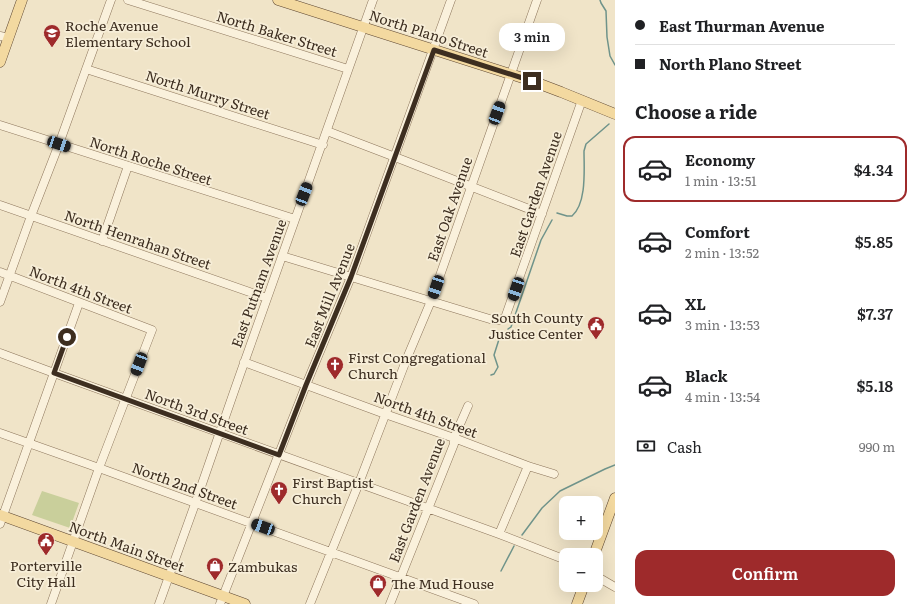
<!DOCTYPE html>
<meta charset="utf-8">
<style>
:root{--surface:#fff;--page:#f2f2f2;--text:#202124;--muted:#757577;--line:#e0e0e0;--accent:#9e2a2b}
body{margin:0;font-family:Literata,serif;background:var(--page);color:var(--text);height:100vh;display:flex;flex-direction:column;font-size:15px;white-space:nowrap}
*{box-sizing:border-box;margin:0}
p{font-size:13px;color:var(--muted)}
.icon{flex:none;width:22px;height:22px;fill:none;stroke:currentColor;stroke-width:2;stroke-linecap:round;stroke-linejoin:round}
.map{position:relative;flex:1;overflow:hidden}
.drawer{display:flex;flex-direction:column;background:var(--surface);width:300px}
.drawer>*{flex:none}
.hud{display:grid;align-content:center;height:88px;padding:0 20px;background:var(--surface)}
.buttons{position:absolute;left:559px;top:496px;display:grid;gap:8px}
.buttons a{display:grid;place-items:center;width:44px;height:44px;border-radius:8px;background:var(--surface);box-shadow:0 4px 16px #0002;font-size:20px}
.end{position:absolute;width:18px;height:18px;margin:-9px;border:5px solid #3d2e20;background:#fff;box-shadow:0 0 0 2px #fff}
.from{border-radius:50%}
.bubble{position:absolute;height:28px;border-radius:12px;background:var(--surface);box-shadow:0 4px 16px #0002;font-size:13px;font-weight:600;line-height:28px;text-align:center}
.car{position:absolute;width:12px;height:24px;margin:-12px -6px;border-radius:5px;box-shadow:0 0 3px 1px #0007;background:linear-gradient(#222 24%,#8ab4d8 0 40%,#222 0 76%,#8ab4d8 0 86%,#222 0)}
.hud b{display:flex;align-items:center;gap:14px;height:38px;font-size:15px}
.hud b+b{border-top:1px solid var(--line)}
.hud i{width:10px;height:10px;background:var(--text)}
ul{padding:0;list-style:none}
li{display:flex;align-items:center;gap:12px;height:66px;margin:0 8px 6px;padding:0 12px;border:2px solid transparent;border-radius:12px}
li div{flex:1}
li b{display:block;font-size:15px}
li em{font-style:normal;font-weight:600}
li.selected{border-color:var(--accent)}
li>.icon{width:36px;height:36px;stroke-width:1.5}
h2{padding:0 20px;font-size:18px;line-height:48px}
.pay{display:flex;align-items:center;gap:10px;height:44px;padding:0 20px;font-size:15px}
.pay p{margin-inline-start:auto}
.cta{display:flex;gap:8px;margin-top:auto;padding:8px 20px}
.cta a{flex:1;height:46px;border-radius:12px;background:var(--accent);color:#fff;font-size:16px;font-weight:600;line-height:46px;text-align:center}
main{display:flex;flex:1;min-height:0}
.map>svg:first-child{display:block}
.green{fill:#c9cf9b}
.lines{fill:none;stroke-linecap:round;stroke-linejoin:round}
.stream{stroke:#6f938a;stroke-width:1.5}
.minor-casing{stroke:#8d765c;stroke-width:9}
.major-casing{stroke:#5b4430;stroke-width:11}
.minor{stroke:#faf1dc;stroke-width:8}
.major{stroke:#f3d9a0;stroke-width:10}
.route{stroke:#3d2e20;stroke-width:5}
.labels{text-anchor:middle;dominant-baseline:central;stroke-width:3.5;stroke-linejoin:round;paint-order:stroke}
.poi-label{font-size:14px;fill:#3d2e20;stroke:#f7eed8;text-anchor:start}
.street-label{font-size:14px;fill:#3d2e20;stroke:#f7eed8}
</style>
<main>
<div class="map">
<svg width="615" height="604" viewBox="0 0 615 604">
<rect width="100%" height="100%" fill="#f0e4c8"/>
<path class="green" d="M42 491 79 503 70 528 32 515Z"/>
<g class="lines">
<path class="stream" d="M600 0 601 3 606 11 607 37 610 56 615 65
M557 213 567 216H572C587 203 584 169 584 151L586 144 609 124
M508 329 511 327 541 240 552 220
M491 375 494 374 498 367 494 355 501 333
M522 535 542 508 560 491 605 469 615 465
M501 571 514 546"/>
<defs>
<path id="minor" d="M128 0 348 69
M0 36 9 38
M86 69 323 145
M0 125 295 219
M327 131 395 157 542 214
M0 205 267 298
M102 241 128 166
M282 256 493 320H499L505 318 582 100
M0 272 152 330 99 468 51 604
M0 302 31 216 59 144 111 0
M0 353 54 373 499 534 566 560
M244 362 385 414 454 438 528 466 554 474
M0 433 99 468 474 604
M0 524 79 303
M499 534 528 466
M596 576 615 587
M159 604C171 571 183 537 195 504 213 453 230 402 248 352 290 235 332 118 373 0
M220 604 306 385 351 277 451 0
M310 604 359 483 407 358 431 301 537 0
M390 604 454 444V438L468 406"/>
<path id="major" d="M278 0 532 81 561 92 615 114
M0 62 22 0
M0 515 245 604
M594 555 615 498
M577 604 584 585"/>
</defs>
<use href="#minor" class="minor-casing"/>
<use href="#major" class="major-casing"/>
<use href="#minor" class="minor"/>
<use href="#major" class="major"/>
</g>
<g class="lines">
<path class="route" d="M67 337 54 373 279 455 306 385 351 277 434 50 532 81"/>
</g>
<defs>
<symbol id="school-pin" viewBox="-11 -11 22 30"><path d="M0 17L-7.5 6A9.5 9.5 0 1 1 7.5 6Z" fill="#9e2a2b" stroke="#f7eed8"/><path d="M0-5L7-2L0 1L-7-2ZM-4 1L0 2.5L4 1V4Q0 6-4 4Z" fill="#fff"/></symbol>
<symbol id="civic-pin" viewBox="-11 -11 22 30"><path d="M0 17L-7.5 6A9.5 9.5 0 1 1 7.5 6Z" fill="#9e2a2b" stroke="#f7eed8"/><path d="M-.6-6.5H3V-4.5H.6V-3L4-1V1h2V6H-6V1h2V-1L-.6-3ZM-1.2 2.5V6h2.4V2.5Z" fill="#fff"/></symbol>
<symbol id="church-pin" viewBox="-11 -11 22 30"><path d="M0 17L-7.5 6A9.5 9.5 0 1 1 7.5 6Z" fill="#9e2a2b" stroke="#f7eed8"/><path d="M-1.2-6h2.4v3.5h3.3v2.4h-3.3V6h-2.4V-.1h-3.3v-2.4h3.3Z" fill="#fff"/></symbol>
<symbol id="shop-pin" viewBox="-11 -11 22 30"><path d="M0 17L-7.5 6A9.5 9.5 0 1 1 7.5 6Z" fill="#9e2a2b" stroke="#f7eed8"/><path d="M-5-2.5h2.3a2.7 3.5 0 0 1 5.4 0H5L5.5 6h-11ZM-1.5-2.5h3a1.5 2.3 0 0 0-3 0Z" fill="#fff"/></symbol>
</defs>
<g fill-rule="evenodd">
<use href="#school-pin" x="42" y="23" width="20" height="27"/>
<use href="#civic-pin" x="586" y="315" width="20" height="27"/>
<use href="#church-pin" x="325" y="355" width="20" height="27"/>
<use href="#church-pin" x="269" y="480" width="20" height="27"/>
<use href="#civic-pin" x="36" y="531" width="20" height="27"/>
<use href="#shop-pin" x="205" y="556" width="20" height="27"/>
<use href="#shop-pin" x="368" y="573" width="20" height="27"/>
</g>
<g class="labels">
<g class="poi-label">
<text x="65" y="25">Roche Avenue<tspan x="65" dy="16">Elementary School</tspan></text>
<text x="583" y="317" text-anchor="end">South County<tspan x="583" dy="16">Justice Center</tspan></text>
<text x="348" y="357">First Congregational<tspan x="348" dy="16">Church</tspan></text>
<text x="292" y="482">First Baptist<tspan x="292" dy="16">Church</tspan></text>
<text x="46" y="565" text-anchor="middle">Porterville<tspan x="46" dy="16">City Hall</tspan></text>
<text x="228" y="566">Zambukas</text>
<text x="391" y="583">The Mud House</text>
</g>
<g class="street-label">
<text transform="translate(277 33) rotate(17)">North Baker Street</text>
<text transform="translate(429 33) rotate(18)">North Plano Street</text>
<text transform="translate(208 94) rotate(18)">North Murry Street</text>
<text transform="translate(151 160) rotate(18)">North Roche Street</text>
<text transform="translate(535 194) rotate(-71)">East Garden Avenue</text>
<text transform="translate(449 209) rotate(-71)">East Oak Avenue</text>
<text transform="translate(138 239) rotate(19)">North Henrahan Street</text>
<text transform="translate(258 283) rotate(-70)">East Putnam Avenue</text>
<text transform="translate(81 289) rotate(21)">North 4th Street</text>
<text transform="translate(329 295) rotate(-68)">East Mill Avenue</text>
<text transform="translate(197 411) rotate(20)">North 3rd Street</text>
<text transform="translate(426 414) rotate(20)">North 4th Street</text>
<text transform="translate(185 485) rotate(20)">North 2nd Street</text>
<text transform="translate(416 500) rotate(-69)">East Garden Avenue</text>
<text transform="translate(127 546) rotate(20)">North Main Street</text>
</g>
</g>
</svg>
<div class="buttons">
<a>+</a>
<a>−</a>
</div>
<i class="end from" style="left:67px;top:337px"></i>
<i class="end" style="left:532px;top:81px"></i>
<div class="bubble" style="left:499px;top:23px;width:66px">3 min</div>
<i class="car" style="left:497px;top:113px;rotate:20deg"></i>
<i class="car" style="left:59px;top:144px;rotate:108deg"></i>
<i class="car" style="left:304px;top:194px;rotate:21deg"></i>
<i class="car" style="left:436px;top:287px;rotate:199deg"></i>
<i class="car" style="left:516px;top:289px;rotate:199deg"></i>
<i class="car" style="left:139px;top:364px;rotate:201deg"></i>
<i class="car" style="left:263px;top:527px;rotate:290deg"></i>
</div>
<section class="drawer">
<div class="hud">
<b><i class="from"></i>East Thurman Avenue</b>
<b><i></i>North Plano Street</b>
</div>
<h2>Choose a ride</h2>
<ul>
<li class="selected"><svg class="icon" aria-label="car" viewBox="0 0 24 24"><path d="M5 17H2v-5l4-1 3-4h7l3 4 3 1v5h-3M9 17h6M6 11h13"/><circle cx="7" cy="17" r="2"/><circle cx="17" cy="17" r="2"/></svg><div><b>Economy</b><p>1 min · 13:51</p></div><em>$4.34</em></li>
<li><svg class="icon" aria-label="car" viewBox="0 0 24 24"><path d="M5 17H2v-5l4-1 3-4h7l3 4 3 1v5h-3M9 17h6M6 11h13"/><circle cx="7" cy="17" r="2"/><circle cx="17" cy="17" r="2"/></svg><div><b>Comfort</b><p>2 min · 13:52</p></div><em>$5.85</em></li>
<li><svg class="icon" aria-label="car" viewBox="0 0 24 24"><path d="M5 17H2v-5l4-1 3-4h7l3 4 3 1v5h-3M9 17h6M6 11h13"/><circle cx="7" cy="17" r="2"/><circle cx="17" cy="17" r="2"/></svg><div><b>XL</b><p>3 min · 13:53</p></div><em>$7.37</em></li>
<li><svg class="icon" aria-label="car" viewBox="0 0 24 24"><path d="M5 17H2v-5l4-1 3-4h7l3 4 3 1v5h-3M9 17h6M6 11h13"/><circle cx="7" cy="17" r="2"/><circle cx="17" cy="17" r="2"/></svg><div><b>Black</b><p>4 min · 13:54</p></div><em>$5.18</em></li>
</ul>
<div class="pay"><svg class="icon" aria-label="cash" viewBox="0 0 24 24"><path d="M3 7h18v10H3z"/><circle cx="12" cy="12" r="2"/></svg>Cash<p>990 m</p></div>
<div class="cta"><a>Confirm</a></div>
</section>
</main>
